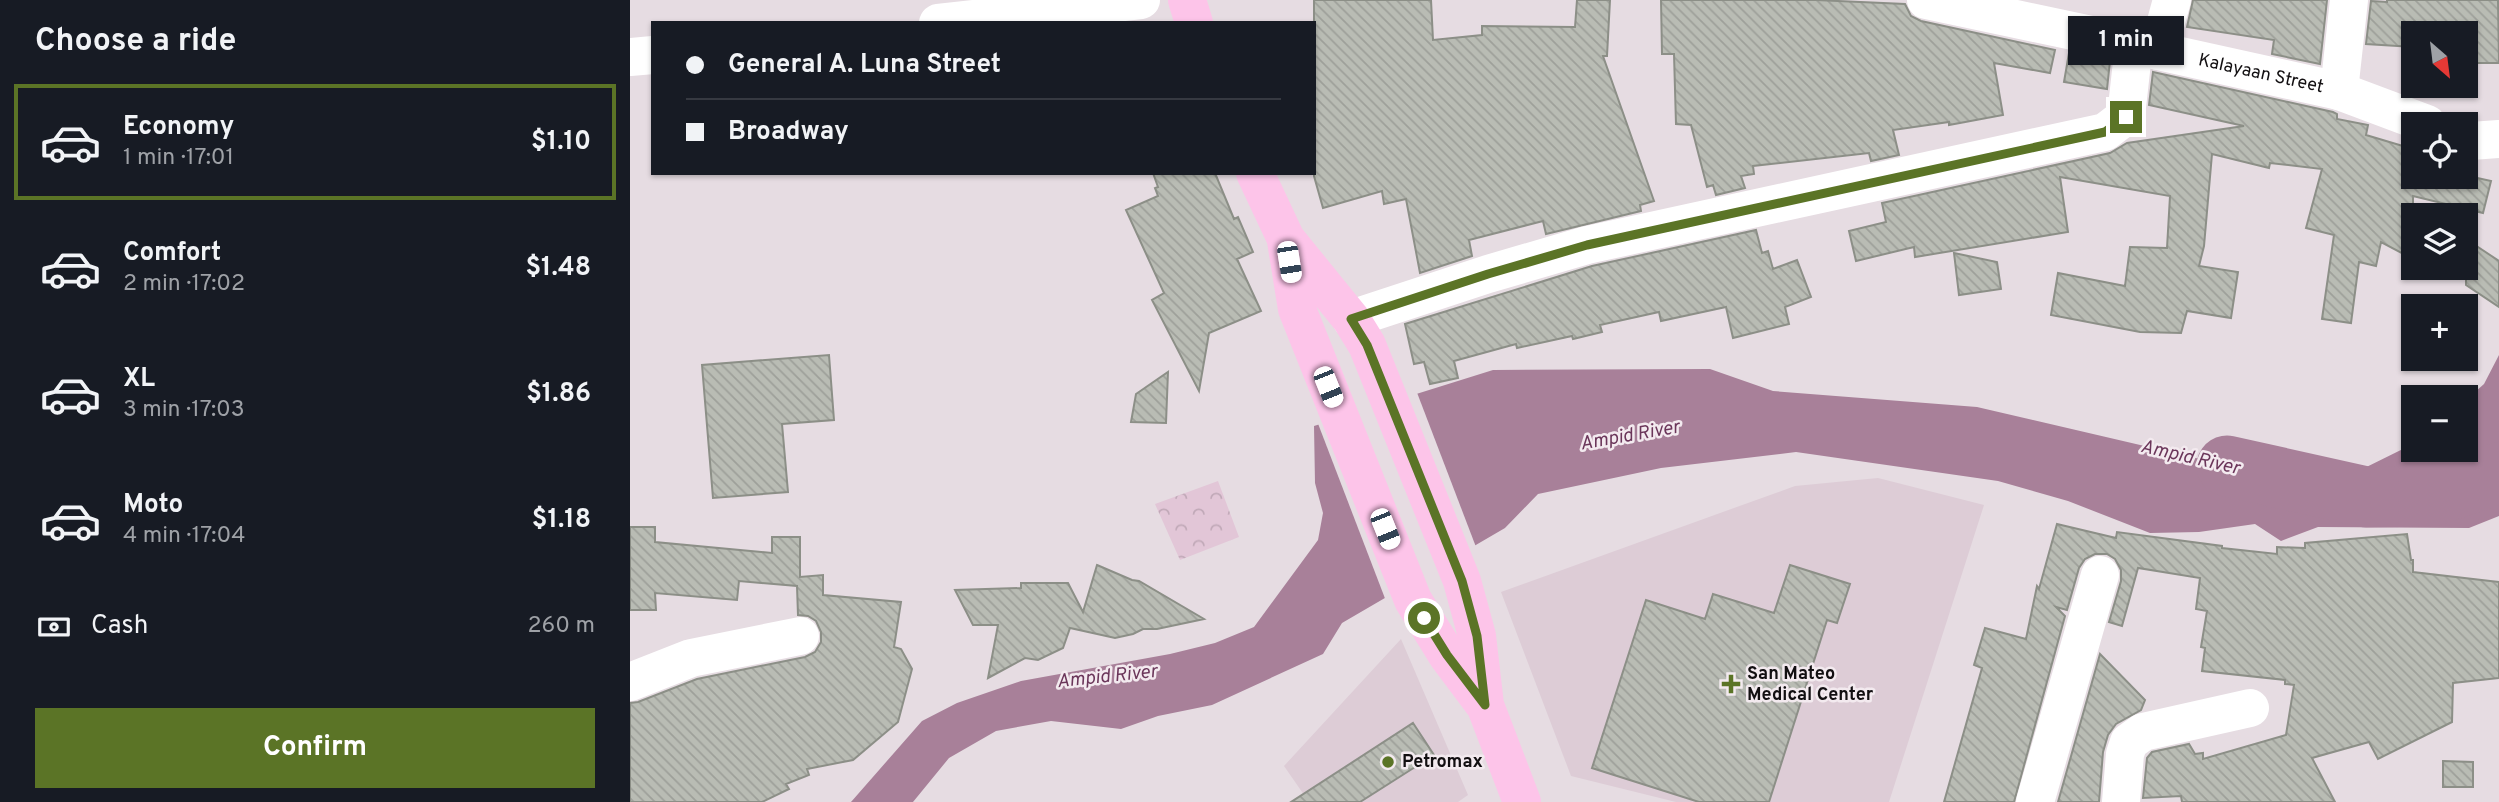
<!DOCTYPE html>
<meta charset="utf-8">
<style>
:root{--surface:#171b24;--page:#242831;--text:#f1f3f6;--muted:#9ea1a6;--line:#363941;--accent:#5b7426}
body{margin:0;font-family:Overpass,sans-serif;background:var(--page);color:var(--text);height:100vh;display:flex;flex-direction:column;font-size:26px;white-space:nowrap}
*{box-sizing:border-box;margin:0}
p{font-size:23px;color:var(--muted)}
.icon{flex:none;width:38px;height:38px;fill:none;stroke:currentColor;stroke-width:2;stroke-linecap:round;stroke-linejoin:round}
.map{position:relative;flex:1;overflow:hidden}
.side{display:flex;flex-direction:column;background:var(--surface);width:630px}
.side>*{flex:none}
.top-card{position:absolute;left:21px;top:21px;width:665px;height:154px;border-radius:0px;box-shadow:0 2px 5px #0004;display:grid;align-content:center;height:154px;padding:0 35px;background:var(--surface)}
.needle{width:46px;rotate:152deg}
.buttons{position:absolute;left:1771px;top:21px;display:grid;gap:14px}
.buttons a{display:grid;place-items:center;width:77px;height:77px;border-radius:0px;background:var(--surface);box-shadow:0 2px 5px #0004;font-size:35px}
.end{position:absolute;width:32px;height:32px;margin:-16px;border:9px solid #5b7426;background:#fff;box-shadow:0 0 0 4px #fff}
.from{border-radius:50%}
.bubble{position:absolute;height:49px;border-radius:0px;background:var(--surface);box-shadow:0 2px 5px #0004;font-size:23px;font-weight:700;line-height:49px;text-align:center}
.car{position:absolute;width:21px;height:42px;margin:-21px -10px;border-radius:9px;box-shadow:0 0 5px 2px #0007;background:linear-gradient(#fff 24%,#345 0 40%,#fff 0 76%,#345 0 86%,#fff 0)}
.top-card b{display:flex;align-items:center;gap:24px;height:66px;font-size:26px}
.top-card b+b{border-top:2px solid var(--line)}
.top-card i{width:18px;height:18px;background:var(--text)}
ul{padding:0;list-style:none}
li{display:flex;align-items:center;gap:21px;height:116px;margin:0 14px 10px;padding:0 21px;border:4px solid transparent;border-radius:0px}
li div{flex:1}
li b{display:block;font-size:26px}
li em{font-style:normal;font-weight:700}
li.selected{border-color:var(--accent)}
li>.icon{width:63px;height:63px;stroke-width:1.5}
h2{padding:0 35px;font-size:32px;line-height:84px}
.pay{display:flex;align-items:center;gap:18px;height:77px;padding:0 35px;font-size:26px}
.pay p{margin-inline-start:auto}
.cta{display:flex;gap:14px;margin-top:auto;padding:14px 35px}
.cta a{flex:1;height:80px;border-radius:0px;background:var(--accent);color:#fff;font-size:28px;font-weight:700;line-height:80px;text-align:center}
main{display:flex;flex:1;min-height:0}
.map>svg:first-child{display:block}
.built{fill:#ddccd6}
.park{fill:url(#park-crowns)}
.water{fill:#a88099}
.pier{fill:#e6dce2}
.lines{fill:none;stroke-linecap:round;stroke-linejoin:round}
.river{stroke:#a88099;stroke-width:61}
.building{fill:url(#building-back-hatch);stroke:#8c8f87;stroke-width:2}
.minor{stroke:#fff;stroke-width:38}
.major{stroke:#fdc4e9;stroke-width:38}
.route{stroke:#5b7426;stroke-width:9}
.poi-dot{fill:#5b7426;stroke:#f3eaef;stroke-width:2.5}
.labels{text-anchor:middle;dominant-baseline:central;stroke-width:5;stroke-linejoin:round;paint-order:stroke}
.street-label{font-size:18px;fill:#120f11;stroke:#f3eaef}
.poi-label{font-size:18px;font-weight:bold;fill:#120f11;stroke:#f3eaef;text-anchor:start}
.water-label{font-size:19px;font-style:italic;fill:#6b365a;stroke:#f3eaef}
</style>
<main>
<section class="side">
<h2>Choose a ride</h2>
<ul>
<li class="selected"><svg class="icon" aria-label="car" viewBox="0 0 24 24"><path d="M5 17H2v-5l4-1 3-4h7l3 4 3 1v5h-3M9 17h6M6 11h13"/><circle cx="7" cy="17" r="2"/><circle cx="17" cy="17" r="2"/></svg><div><b>Economy</b><p>1 min · 17:01</p></div><em>$1.10</em></li>
<li><svg class="icon" aria-label="car" viewBox="0 0 24 24"><path d="M5 17H2v-5l4-1 3-4h7l3 4 3 1v5h-3M9 17h6M6 11h13"/><circle cx="7" cy="17" r="2"/><circle cx="17" cy="17" r="2"/></svg><div><b>Comfort</b><p>2 min · 17:02</p></div><em>$1.48</em></li>
<li><svg class="icon" aria-label="car" viewBox="0 0 24 24"><path d="M5 17H2v-5l4-1 3-4h7l3 4 3 1v5h-3M9 17h6M6 11h13"/><circle cx="7" cy="17" r="2"/><circle cx="17" cy="17" r="2"/></svg><div><b>XL</b><p>3 min · 17:03</p></div><em>$1.86</em></li>
<li><svg class="icon" aria-label="car" viewBox="0 0 24 24"><path d="M5 17H2v-5l4-1 3-4h7l3 4 3 1v5h-3M9 17h6M6 11h13"/><circle cx="7" cy="17" r="2"/><circle cx="17" cy="17" r="2"/></svg><div><b>Moto</b><p>4 min · 17:04</p></div><em>$1.18</em></li>
</ul>
<div class="pay"><svg class="icon" aria-label="cash" viewBox="0 0 24 24"><path d="M3 7h18v10H3z"/><circle cx="12" cy="12" r="2"/></svg>Cash<p>260 m</p></div>
<div class="cta"><a>Confirm</a></div>
</section>
<div class="map">
<svg width="1869" height="802" viewBox="0 0 1869 802">
<defs>
<pattern id="park-crowns" width="20" height="18" patternUnits="userSpaceOnUse" patternTransform="scale(1.75)"><rect width="20" height="18" fill="#e2c6d7"/><path d="M2 6a3 3 0 1 1 6 0M12 15a3 3 0 1 1 6 0" fill="none" stroke="#c1a9b8"/></pattern>
<pattern id="building-back-hatch" width="6" height="6" patternUnits="userSpaceOnUse" patternTransform="scale(1.75)"><rect width="6" height="6" fill="#b9bcb4"/><path d="M-1 5l2 2M0 0l6 6M5-1l2 2" fill="none" stroke="#9ea09a"/></pattern>
</defs>
<rect width="100%" height="100%" fill="#e6dce2"/>
<path class="built" d="M1248 478 1354 505 1259 802H1046L941 776 871 592 1165 486Z
M771 639 838 795 828 802H679L654 766Z"/>
<path class="park" d="M588 481 609 537 550 560 525 504Z"/>
<path class="water" d="M1869 355V516L1839 528 1688 527 1651 541 1625 524 1569 532 1520 533 1438 501 1368 481 1166 452 1031 468 908 494 875 528 712 623 693 654 582 705 528 716 491 729 421 721 366 731 319 758 283 802H221L292 721 327 703 391 681 540 654 585 643 624 627 688 540 693 513 685 483 684 426 863 370 1080 369 1143 391 1347 407 1694 488 1783 444V450H1836V400L1854 384Z"/>
<path class="pier" d="M786 390 846 547 756 601 687 421Z"/>
<g class="lines">
<path class="river" d="M1597 466 1736 497 1802 496 1869 473"/>
</g>
<path class="building" d="M684 0H801L803 40 852 35V26L945 27 947 0H980L977 56H973L1024 201 1010 205 1011 211 916 234 913 221 839 240 842 256 790 273 776 199 754 204 752 191 693 208 684 176Z
M1031 0H1186L1275 4 1281 16 1291 21 1425 50 1420 73 1364 63 1373 115 1319 125V122L1263 130 1269 155 1241 161 1239 153 1123 166 1124 174 1111 176 1115 188 1086 195 1083 185 1077 187 1061 125 1046 124 1044 54H1032Z
M1563 0H1697L1690 64 1642 54 1644 40 1557 27Z
M1757 0H1868L1869 63H1836V33H1783V47L1736 44 1741 1 1757 2Z
M1439 53 1480 61 1477 89 1434 82Z
M1523 72 1703 112 1707 114V119L1738 125 1736 135 1783 149V177H1843L1861 181 1853 213 1783 196V259L1751 242 1746 266 1729 262 1721 323 1692 319 1704 235 1676 228 1692 169 1640 163 1639 168 1582 154 1574 246 1569 266 1608 272 1601 318 1557 311 1551 333 1510 332 1421 315 1428 273 1495 286 1500 247 1537 248 1540 196 1430 177 1438 232 1285 257 1284 247 1226 261 1219 231 1256 222 1252 203 1480 153 1497 143 1614 126 1519 105Z
M523 173H585L604 219 608 217 623 252 607 259 631 311 579 333 569 391 522 300 534 293 496 210 528 196 525 188 528 187Z
M1126 230 1132 253 1138 251 1143 269 1167 260 1181 297 1155 307 1159 324 1103 338 1096 307 1031 321 1029 312 970 325 972 332 943 339 942 336 887 348 886 344 824 361 828 378 800 384 794 362 784 364 775 324 962 266Z
M1836 239 1869 261V307L1836 285Z
M1324 253 1367 262 1371 289 1329 295Z
M199 355 204 420 152 424 158 492 83 498 72 365Z
M538 372 536 423 501 422 506 394Z
M1427 524 1486 538 1487 532 1592 546V548L1647 554V547L1675 548V543L1777 534 1781 560H1783V572L1869 582V678L1823 683 1822 722 1748 759 1739 742 1682 758 1705 802H1552L1551 796 1513 798 1517 758 1522 752 1559 744 1565 754 1573 753V759L1656 735 1664 685 1655 684V680L1572 671 1575 648 1571 647 1577 611 1566 609 1570 578 1508 568 1492 626 1479 622 1491 581V570L1485 559 1477 554H1465L1455 559 1449 568 1437 610 1426 607 1435 616 1384 802H1314L1352 668 1344 665 1355 628 1396 639 1407 586 1409 589Z
M0 527H25V542L142 553V537H170V577L193 575V595L271 602 264 647 271 649 282 669 268 722 223 760 177 769 179 775 156 784 159 789 132 802H0V703L8 702 67 679 175 657 185 652 191 642V632L186 621 178 616 168 615 167 586 109 581 107 600 25 593 26 610H0Z
M467 565 502 580 509 581 574 619 527 629H513L503 634 485 638 440 628 433 648 408 660 395 658 358 678 368 625H343L325 590 391 588V583H438L453 612Z
M1160 565 1220 584 1207 623 1197 620 1139 802H1069L962 768 1016 600 1075 619 1083 594 1144 613Z
M1470 654 1515 700 1511 710 1486 724 1478 735 1473 752 1469 802H1428Z
M783 723 804 755 782 769 730 802H661Z
M1813 761 1843 762V787H1813Z"/>
<g class="lines">
<g class="minor">
<path id="s1" d="M1296 0 1504 44 1528 51 1709 91 1797 124"/>
<path d="M308 23 511 0"/>
<path d="M1528 51 1542 0"/>
<path d="M0 57 23 55"/>
<path d="M1709 91 1719 0"/>
<path d="M1836 139 1841 141 1869 139"/>
<path d="M721 319 858 274 957 245 1475 132 1496 116 1504 44"/>
<path d="M0 682 61 658 170 636"/>
<path d="M1405 802 1470 575"/>
<path d="M1491 802 1495 754 1499 742 1513 732 1620 708"/>
</g>
<path class="major" d="M557 0 564 23
M625 173 656 239 721 319 737 345 832 581 847 636 855 705 892 802
M656 241 667 309 783 600 817 655 853 703"/>
</g>
<g class="lines">
<path class="route" d="M794 618 817 655 855 705 847 636 832 581 737 345 721 319 858 274 957 245 1475 132 1496 117"/>
</g>
<g class="poi-dot">
<path d="M1097.5 673.5h7v7h7v7h-7v7h-7v-7h-7v-7h7z"/>
<circle cx="758" cy="762" r="7"/>
</g>
<g class="labels">
<g class="street-label">
<text stroke="none"><textPath href="#s1" startOffset="343">Kalayaan Street</textPath></text>
</g>
<g class="poi-label">
<text x="1117" y="674">San Mateo<tspan x="1117" dy="21">Medical Center</tspan></text>
<text x="772" y="762">Petromax</text>
</g>
<g class="water-label">
<text transform="translate(1000 436) rotate(-10)">Ampid River</text>
<text transform="translate(1560 458) rotate(13)">Ampid River</text>
<text transform="translate(477 677) rotate(-6)">Ampid River</text>
</g>
</g>
</svg>
<div class="buttons">
<a><svg class="needle" viewBox="-14 -14 28 28"><path d="M0-13l5 13h-10z" fill="#e53935"/><path d="M0 13l5-13h-10z" fill="#9ea1a6"/></svg></a>
<a><svg class="icon" aria-label="locate" viewBox="0 0 24 24"><circle cx="12" cy="12" r="6"/><path d="M12 2v4M12 18v4M2 12h4M18 12h4"/></svg></a>
<a><svg class="icon" aria-label="layers" viewBox="0 0 24 24"><path d="M12 4l9 5-9 5-9-5zM3 14l9 5 9-5"/></svg></a>
<a>+</a>
<a>−</a>
</div>
<i class="end from" style="left:794px;top:618px"></i>
<i class="end" style="left:1496px;top:117px"></i>
<div class="bubble" style="left:1438px;top:16px;width:116px">1 min</div>
<i class="car" style="left:659px;top:262px;rotate:171deg"></i>
<i class="car" style="left:698px;top:387px;rotate:158deg"></i>
<i class="car" style="left:755px;top:529px;rotate:158deg"></i>
<div class="top-card">
<b><i class="from"></i>General A. Luna Street</b>
<b><i></i>Broadway</b>
</div>
</div>
</main>
